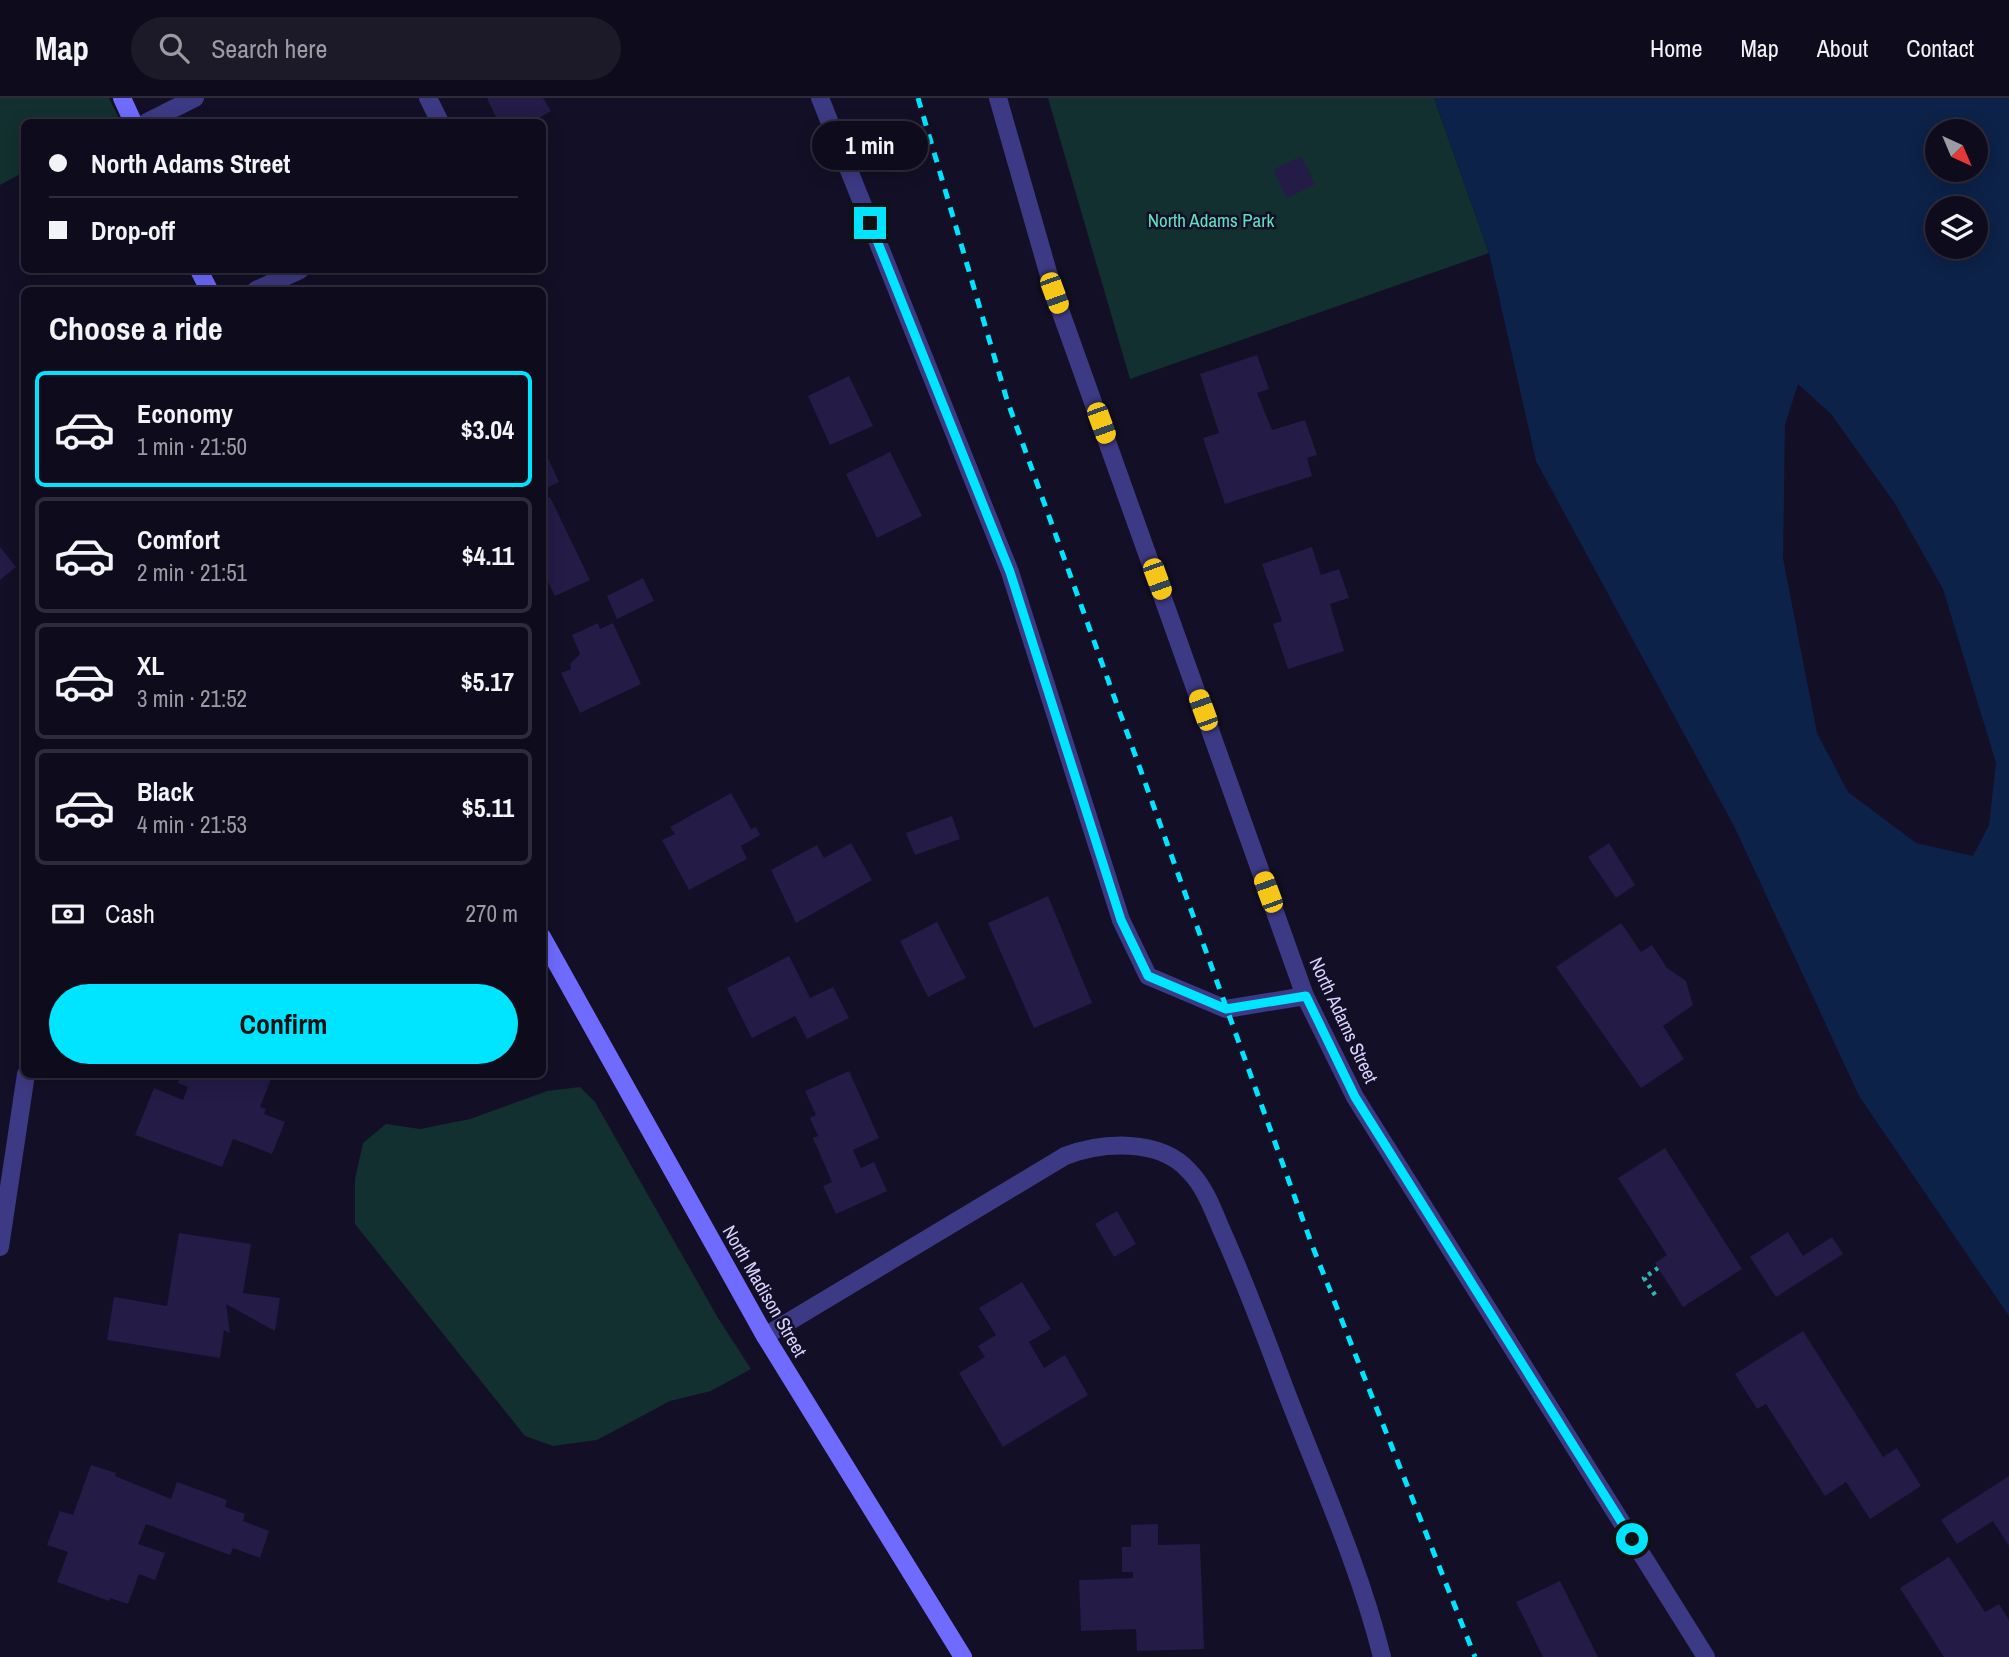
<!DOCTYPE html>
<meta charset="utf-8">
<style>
:root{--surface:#0e0b1c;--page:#1c1929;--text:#f1f3f6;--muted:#9b9ba3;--line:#2e2b3b;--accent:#00e5ff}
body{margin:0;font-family:"Archivo Narrow",sans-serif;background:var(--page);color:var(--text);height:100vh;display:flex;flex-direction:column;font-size:26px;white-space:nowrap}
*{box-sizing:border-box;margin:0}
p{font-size:23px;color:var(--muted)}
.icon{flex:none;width:38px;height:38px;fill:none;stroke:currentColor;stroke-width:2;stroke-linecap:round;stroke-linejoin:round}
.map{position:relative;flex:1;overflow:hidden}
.details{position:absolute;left:21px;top:189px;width:525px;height:791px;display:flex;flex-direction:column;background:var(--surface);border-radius:10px;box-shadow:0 4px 18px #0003,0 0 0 2px var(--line)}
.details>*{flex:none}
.hud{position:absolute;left:21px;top:21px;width:525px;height:154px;border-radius:10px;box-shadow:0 4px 18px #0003,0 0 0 2px var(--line);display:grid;align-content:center;height:154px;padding:0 28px;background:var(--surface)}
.needle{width:46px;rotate:136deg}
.buttons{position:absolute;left:1925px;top:21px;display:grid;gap:14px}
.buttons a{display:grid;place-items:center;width:63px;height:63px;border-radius:50%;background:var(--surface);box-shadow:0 4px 18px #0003,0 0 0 2px var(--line);font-size:35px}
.end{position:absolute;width:32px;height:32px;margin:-16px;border:9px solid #00e5ff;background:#111;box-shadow:0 0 0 4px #111}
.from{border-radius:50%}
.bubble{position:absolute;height:49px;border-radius:24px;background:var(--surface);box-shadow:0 4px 18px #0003,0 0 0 2px var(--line);font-size:23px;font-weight:800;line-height:49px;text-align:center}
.car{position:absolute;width:21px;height:42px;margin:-21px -10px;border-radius:9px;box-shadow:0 0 5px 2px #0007;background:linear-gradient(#f5c518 24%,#345 0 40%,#f5c518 0 76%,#345 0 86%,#f5c518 0)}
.hud b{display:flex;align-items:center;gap:24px;height:66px;font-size:26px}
.hud b+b{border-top:2px solid var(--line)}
.hud i{width:18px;height:18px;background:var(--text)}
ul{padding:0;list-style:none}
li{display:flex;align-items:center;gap:21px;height:116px;margin:0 14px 10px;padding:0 14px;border:4px solid var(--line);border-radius:10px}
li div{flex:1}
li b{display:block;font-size:26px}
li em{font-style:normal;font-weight:800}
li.active{border-color:var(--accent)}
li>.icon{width:63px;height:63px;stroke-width:1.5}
h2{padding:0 28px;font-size:32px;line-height:84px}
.pay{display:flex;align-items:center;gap:18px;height:77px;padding:0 28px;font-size:26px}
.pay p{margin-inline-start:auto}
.button{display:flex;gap:14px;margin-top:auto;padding:14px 28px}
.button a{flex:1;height:80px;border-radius:42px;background:var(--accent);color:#111;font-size:28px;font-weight:800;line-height:80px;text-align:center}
header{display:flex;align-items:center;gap:42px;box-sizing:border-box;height:98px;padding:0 35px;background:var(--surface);border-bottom:2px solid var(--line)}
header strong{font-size:33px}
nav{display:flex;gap:38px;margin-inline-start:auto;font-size:24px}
.search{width:490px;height:63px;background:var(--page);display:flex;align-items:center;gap:18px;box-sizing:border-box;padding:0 24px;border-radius:38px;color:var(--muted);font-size:26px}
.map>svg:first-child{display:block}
.green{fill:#12302f}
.water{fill:#0c2248;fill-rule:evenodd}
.building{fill:#241b47}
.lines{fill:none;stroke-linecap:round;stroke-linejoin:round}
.path{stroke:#2fb8b0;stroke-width:4.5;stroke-dasharray:3.5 5;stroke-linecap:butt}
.lane{stroke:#3d3a85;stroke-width:18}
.street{stroke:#3d3a85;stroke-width:18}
.secondary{stroke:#6f6bff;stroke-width:18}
.rail{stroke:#00e5ff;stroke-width:5;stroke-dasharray:10 9;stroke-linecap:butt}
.route{stroke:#00e5ff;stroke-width:9}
.labels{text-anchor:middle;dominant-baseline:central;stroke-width:5;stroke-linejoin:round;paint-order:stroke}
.park-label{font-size:19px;fill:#5fe0c0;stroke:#130f26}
.street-label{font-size:19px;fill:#d9d4ff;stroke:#130f26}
</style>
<header>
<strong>Map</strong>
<div class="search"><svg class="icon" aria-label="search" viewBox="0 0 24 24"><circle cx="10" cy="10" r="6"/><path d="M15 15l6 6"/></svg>Search here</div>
<nav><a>Home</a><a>Map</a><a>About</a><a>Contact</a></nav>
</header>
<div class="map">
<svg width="2009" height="1559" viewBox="0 0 2009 1559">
<rect width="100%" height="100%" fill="#130f26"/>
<path class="green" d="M0 0H109L120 22 114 24H24V74L0 87Z
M1048 0H1434L1489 155 1130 281Z
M580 989 595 1004 718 1220 751 1271 711 1293 670 1303 597 1342 553 1348 525 1338 355 1126V1081L363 1045 386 1026 420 1031 470 1021 547 993Z"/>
<path class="water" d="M1434 0H2009V1218L1859 998 1735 730 1536 363 1489 155ZM1937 33H1976V72H1937ZM1937 110H1976V149H1937ZM1798 286 1831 316 1894 404 1943 491 1996 665 1989 727 1973 758 1916 745 1848 694 1817 635 1783 460 1785 327Z"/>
<path class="building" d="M487 0H543L551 13 532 24H498Z
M1301 58 1315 86 1287 100 1273 72Z
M1257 257 1269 291 1257 295 1272 332 1305 322 1317 357 1307 360 1312 378 1225 406 1203 340 1219 335 1200 276Z
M849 278 873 328 830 347 808 298Z
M890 354 922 418 877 440 846 376Z
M546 356 559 384 542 392V357Z
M550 399 590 482 555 498 545 478 542 479V402Z
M0 449 16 469 0 482Z
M1312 449 1321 477 1339 471 1349 500 1330 506 1344 553 1288 571 1273 526 1282 523 1262 466Z
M643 480 654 503 617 521 607 498Z
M598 525 600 531 613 525 641 586 580 615 561 575 571 571 570 566 580 556 572 537Z
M731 695 751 731 756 729 760 737 741 748 747 761 689 792 662 742 675 736 670 729Z
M952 718 960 741 915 757 906 735Z
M851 745 872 782 796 825 771 772 817 747 824 760Z
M1609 745 1635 787 1616 800 1588 759Z
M1048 798 1092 905 1034 930 988 825Z
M937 824 966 880 928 899 900 843Z
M1621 825 1641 854 1652 847 1667 870 1686 883 1693 907 1663 928 1684 961 1641 990 1556 869Z
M789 858 810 900 833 889 849 920 807 941 795 918 752 940 727 890Z
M849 973 879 1040 853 1052 861 1070 874 1064 887 1093 836 1116 823 1088 832 1084 813 1040 818 1038 810 1020 816 1017 805 993Z
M181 976H273L260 1009 266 1011 264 1016 285 1024 272 1056 233 1041 222 1069 135 1037 154 990 183 1002 188 989 178 985Z
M1665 1050 1742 1171 1683 1209 1655 1165 1667 1157 1618 1080Z
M1117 1113 1136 1146 1114 1159 1095 1126Z
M1788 1134 1803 1158 1832 1139 1843 1156 1776 1199 1750 1159Z
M179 1135 251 1146 243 1195 280 1200 275 1233 226 1206 230 1235 224 1232 220 1260 107 1242 114 1199 167 1208Z
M1022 1184 1051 1231 1029 1244 1044 1270 1065 1257 1088 1297 1003 1349 959 1275 985 1259 978 1248 996 1237 979 1210Z
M1803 1233 1883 1359 1897 1350 1921 1388 1870 1421 1846 1384 1825 1398 1766 1306 1757 1311 1735 1276Z
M91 1367 116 1375 115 1378 171 1401 177 1384 227 1402 225 1409 245 1416 243 1423 269 1433 260 1460 233 1450 230 1457 146 1426 138 1446 165 1455 155 1482 139 1476 128 1506 110 1500 109 1503 57 1484 68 1454 47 1447 60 1413 73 1417Z
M2009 1378V1448L1993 1423 1957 1446 1941 1422Z
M1158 1426V1447L1200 1446 1204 1551 1137 1553 1136 1531 1081 1533 1079 1482 1133 1480V1474H1122V1449H1131V1427Z
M1949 1459 1985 1514 1999 1506 2009 1522V1559H1944L1900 1490Z
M1560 1483 1598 1559H1543L1516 1504Z"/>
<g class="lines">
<path class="path" d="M1655 1197 1644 1180 1658 1170"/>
<path class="lane" d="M428 0 440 24
M820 0 1010 474 1121 822 1148 878 1226 911 1305 898
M256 192 300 172
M765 1238 1065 1058C1102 1044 1160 1040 1189 1073 1205 1089 1213 1112 1222 1133 1243 1180 1261 1227 1279 1275 1314 1369 1358 1462 1382 1559"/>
<path class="street" d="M998 0 1054 195 1305 898 1355 999 1706 1559
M147 24 195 0
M0 1149 26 976"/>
<path class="secondary" d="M122 0 133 24
M199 172 209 192
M542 839 765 1238 963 1559"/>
<path class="rail" d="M918 0 1007 302 1312 1147 1475 1559"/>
</g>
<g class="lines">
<path class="route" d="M870 125 1010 474 1121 822 1148 878 1226 911 1306 898 1355 999 1632 1441"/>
</g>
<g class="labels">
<g class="park-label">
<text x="1211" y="122">North Adams Park</text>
</g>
<g class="street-label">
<text transform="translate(1344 922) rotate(65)">North Adams Street</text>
<text transform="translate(765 1193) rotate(60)">North Madison Street</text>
</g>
</g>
</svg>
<div class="buttons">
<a><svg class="needle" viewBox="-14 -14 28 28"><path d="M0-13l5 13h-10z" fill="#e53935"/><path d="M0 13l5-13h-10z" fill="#9b9ba3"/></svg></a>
<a><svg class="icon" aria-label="layers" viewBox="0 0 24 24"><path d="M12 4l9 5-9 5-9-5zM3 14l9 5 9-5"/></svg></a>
</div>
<i class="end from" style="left:1632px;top:1441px"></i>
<i class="end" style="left:870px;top:125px"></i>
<div class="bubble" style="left:812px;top:23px;width:116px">1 min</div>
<i class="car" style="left:1054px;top:195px;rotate:160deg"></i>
<i class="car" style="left:1101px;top:325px;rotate:160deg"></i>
<i class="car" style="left:1157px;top:481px;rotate:160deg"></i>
<i class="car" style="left:1203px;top:612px;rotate:340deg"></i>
<i class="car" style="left:1268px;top:794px;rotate:340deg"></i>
<div class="hud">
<b><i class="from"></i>North Adams Street</b>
<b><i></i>Drop-off</b>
</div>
<section class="details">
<h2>Choose a ride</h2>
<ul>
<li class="active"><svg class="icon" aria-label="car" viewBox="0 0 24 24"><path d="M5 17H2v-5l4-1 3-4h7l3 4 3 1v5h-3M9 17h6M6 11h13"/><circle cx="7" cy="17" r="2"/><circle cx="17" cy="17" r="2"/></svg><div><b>Economy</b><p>1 min · 21:50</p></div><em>$3.04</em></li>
<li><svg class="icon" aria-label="car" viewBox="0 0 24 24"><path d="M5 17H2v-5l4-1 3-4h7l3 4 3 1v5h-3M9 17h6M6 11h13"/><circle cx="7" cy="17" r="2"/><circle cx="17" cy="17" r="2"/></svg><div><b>Comfort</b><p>2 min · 21:51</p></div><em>$4.11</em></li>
<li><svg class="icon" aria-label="car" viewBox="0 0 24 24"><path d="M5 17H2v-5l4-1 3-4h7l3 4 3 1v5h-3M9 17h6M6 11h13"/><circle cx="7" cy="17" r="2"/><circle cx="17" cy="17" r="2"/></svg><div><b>XL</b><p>3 min · 21:52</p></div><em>$5.17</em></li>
<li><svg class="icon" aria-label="car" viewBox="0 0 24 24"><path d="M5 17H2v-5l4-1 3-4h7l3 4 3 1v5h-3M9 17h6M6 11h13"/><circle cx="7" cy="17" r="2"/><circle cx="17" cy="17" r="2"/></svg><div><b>Black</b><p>4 min · 21:53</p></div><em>$5.11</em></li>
</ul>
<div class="pay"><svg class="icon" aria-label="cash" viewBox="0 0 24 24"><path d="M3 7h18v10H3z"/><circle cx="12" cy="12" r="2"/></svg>Cash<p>270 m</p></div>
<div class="button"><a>Confirm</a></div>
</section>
</div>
